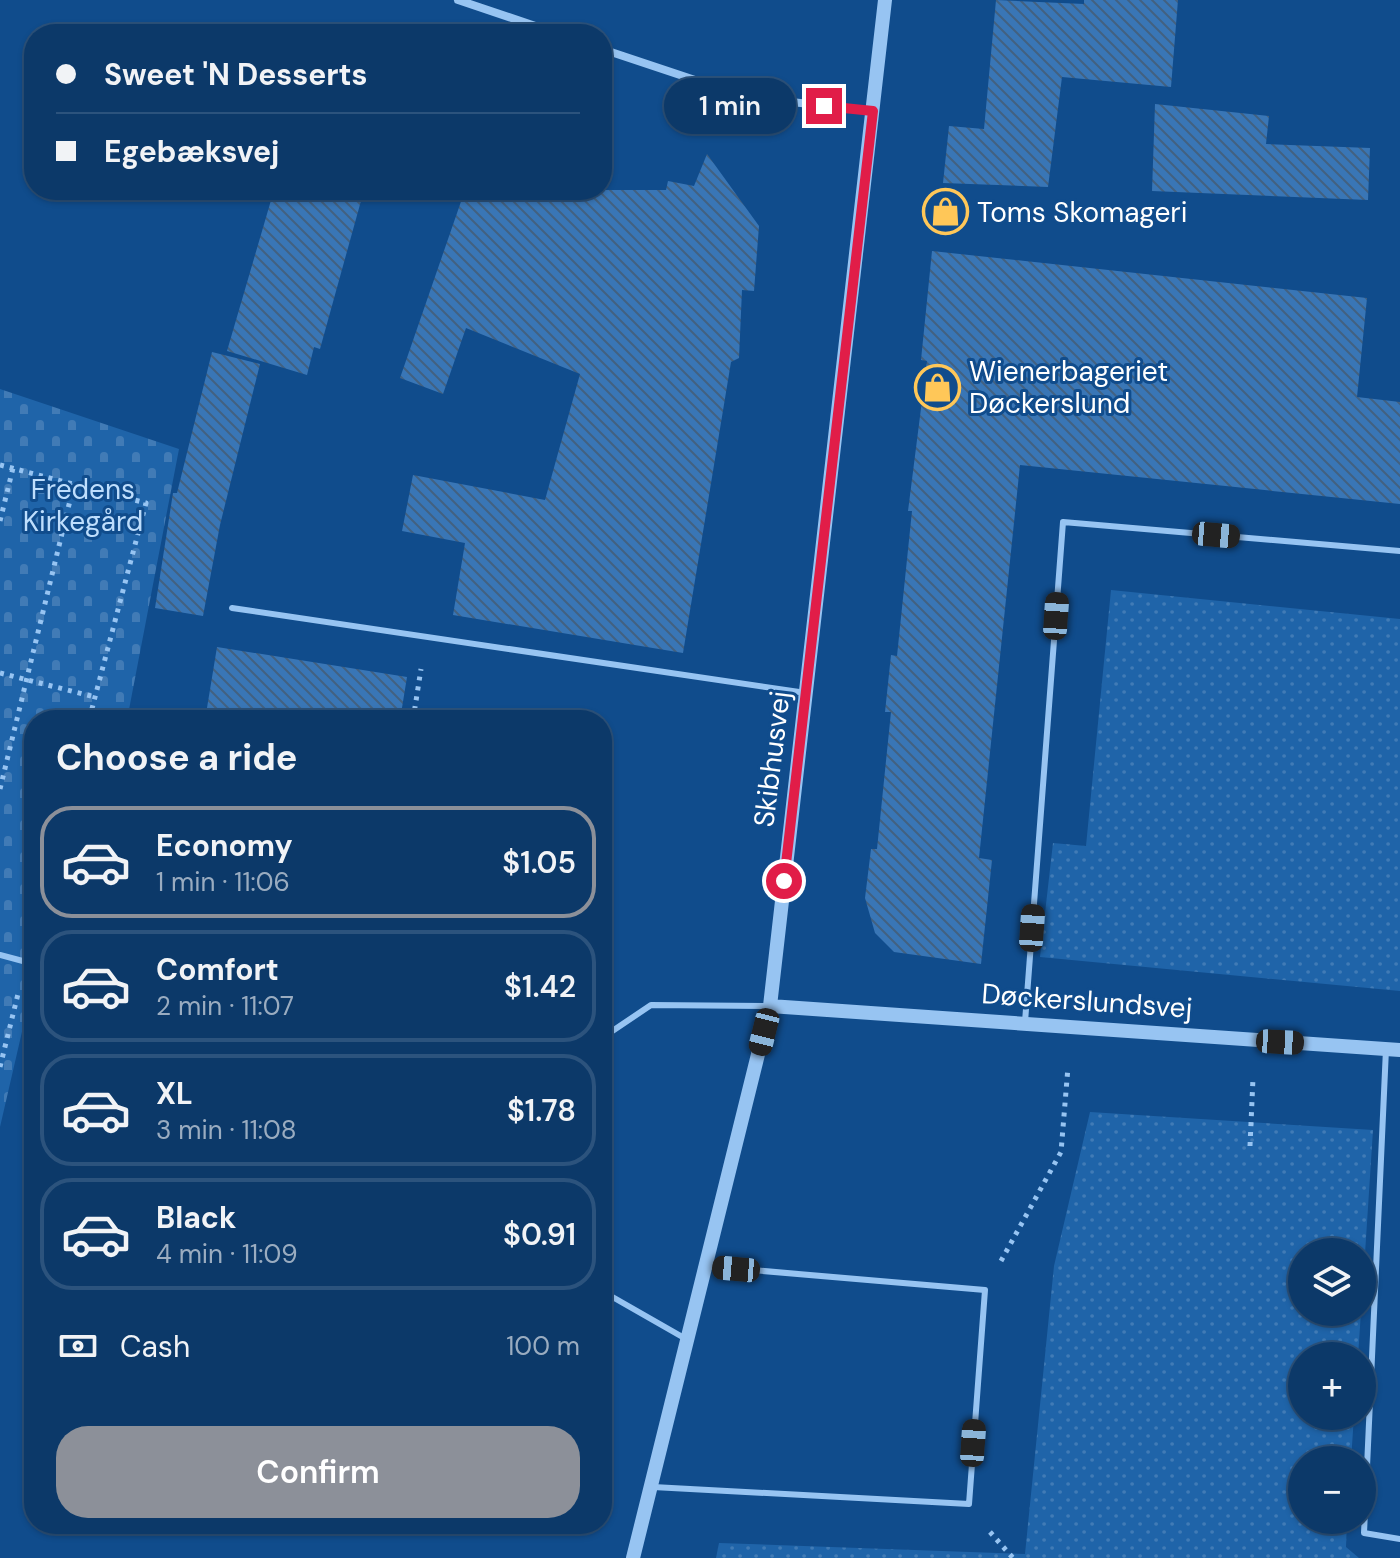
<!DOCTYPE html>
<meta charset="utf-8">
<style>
:root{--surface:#0c3969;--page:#15406f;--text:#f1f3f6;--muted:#9aacc0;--line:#2c537d;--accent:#8c9099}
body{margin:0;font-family:"DM Sans",sans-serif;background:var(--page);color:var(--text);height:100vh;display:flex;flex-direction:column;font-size:30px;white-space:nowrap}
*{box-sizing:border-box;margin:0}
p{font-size:26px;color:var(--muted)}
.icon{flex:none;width:44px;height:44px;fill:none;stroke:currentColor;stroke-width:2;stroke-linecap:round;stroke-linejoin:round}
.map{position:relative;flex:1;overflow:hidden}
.side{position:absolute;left:24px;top:710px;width:588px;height:824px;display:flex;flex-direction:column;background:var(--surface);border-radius:32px;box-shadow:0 2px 6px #0004,0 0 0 2px var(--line)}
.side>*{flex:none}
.banner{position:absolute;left:24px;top:24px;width:588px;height:176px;border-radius:32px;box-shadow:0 2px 6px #0004,0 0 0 2px var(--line);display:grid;align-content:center;height:176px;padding:0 32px;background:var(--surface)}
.tools{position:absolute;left:1288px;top:1238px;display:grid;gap:16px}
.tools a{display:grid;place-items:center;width:88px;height:88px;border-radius:50%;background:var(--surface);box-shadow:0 2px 6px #0004,0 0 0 2px var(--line);font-size:40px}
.end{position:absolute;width:36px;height:36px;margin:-18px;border:10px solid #e11d48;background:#fff;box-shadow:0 0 0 4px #fff}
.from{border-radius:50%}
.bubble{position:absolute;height:56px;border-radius:28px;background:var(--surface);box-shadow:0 2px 6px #0004,0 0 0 2px var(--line);font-size:26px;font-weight:600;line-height:56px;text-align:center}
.car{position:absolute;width:24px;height:48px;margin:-24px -12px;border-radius:10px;box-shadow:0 0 6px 2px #0007;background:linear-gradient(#222 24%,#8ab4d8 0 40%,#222 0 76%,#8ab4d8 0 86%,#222 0)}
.banner b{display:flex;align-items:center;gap:28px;height:76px;font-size:30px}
.banner b+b{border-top:2px solid var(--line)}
.banner i{width:20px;height:20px;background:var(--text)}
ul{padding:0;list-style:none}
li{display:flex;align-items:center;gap:24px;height:112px;margin:0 16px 12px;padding:0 16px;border:4px solid var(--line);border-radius:32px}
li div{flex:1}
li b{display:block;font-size:30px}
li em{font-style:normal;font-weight:600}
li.current{border-color:var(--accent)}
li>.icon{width:72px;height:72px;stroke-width:1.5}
h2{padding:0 32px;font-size:36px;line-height:96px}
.pay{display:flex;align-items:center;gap:20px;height:88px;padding:0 32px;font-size:30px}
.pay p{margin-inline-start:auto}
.button{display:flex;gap:16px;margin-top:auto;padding:16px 32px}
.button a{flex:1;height:92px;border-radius:32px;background:var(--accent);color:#fff;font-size:32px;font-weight:600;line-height:92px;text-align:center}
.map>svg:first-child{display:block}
.grass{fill:url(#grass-dots)}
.cemetery{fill:url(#cemetery-stones)}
.building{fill:url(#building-back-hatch)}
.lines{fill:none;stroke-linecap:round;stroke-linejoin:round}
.path{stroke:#97c4f2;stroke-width:5;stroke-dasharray:4 6;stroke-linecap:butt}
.service{stroke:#97c4f2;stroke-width:6}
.minor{stroke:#97c4f2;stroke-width:8}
.tertiary{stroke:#97c4f2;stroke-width:14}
.route{stroke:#e11d48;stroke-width:10}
.labels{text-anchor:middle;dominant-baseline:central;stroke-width:6;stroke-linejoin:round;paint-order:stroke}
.poi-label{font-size:28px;fill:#fff;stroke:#104c8c;text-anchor:start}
.park-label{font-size:28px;fill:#bedefd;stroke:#104c8c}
.street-label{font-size:28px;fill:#fff;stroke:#104c8c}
</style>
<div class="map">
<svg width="1400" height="1558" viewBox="0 0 1400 1558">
<defs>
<pattern id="grass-dots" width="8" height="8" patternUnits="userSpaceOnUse" patternTransform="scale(2)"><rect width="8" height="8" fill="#1f64a9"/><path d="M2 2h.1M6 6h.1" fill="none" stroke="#417bb6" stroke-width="1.8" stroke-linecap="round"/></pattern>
<pattern id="cemetery-stones" width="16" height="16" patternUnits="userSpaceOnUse" patternTransform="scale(2)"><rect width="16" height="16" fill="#1f64a9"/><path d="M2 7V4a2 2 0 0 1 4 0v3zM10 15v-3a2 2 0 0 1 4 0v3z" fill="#417bb6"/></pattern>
<pattern id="building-back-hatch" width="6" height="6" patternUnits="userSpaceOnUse" patternTransform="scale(2)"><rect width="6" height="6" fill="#3976b6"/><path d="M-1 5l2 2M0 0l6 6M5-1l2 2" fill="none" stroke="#426181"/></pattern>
</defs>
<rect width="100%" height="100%" fill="#104c8c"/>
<path class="grass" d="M1111 590 1400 619V991L1040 957 1053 843 1086 846Z
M1090 1112 1373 1130 1362 1300V1252H1302V1312H1361L1358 1356H1302V1416H1354L1351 1460H1302V1520H1347L1346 1547 1359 1558H716L719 1543 1025 1554 1054 1266Z"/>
<path class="cemetery" d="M0 389 179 449 127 720H34V997H30L0 1127Z"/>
<path class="building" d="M996 0 1084 4V0H1178L1171 87 1062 77 1048 187 943 183 949 126 984 129Z
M1155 104 1269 116 1266 144 1370 148 1368 200 1152 191Z
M707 154 759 226 754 291 742 290 739 358 731 362 683 653 453 615 465 543 402 531 413 475 545 500 580 374 466 328 443 394 400 378 465 190H666L668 181 694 186Z
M274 190H364L320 349 314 347 307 375 227 351Z
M932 251 1367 298 1357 397 1400 402V504L1020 465 979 858 992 860 981 964 894 952 875 933 865 898 871 849H877L891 712H885L891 655 897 656 912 511H908L927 361 921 360Z
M212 352 260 364 220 525 203 616 155 608 173 493H177Z
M217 647 407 677 400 720H205Z"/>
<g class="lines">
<path class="path" d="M0 465 146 503 89 720
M0 521 13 468
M0 673 95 697
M413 720 421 669
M0 789 74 484
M0 1067 18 994
M1250 1146 1253 1078
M1001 1261 1061 1152 1068 1067
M990 1532 1013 1558"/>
<path class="service" d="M232 608 806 693
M0 955 34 964
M1025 1022 1063 522 1400 551
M602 1038 651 1005 768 1006
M1386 1049 1364 1533 1400 1539
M602 1291 686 1339
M653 1487 969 1504 985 1290 705 1266"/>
<path class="minor" d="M458 0 559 34
M602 49 746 97 873 111"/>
<path class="tertiary" d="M770 1006 1400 1050
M633 1558 770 1006 885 0"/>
</g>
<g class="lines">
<path class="route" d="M784 881 873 111 824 106"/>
</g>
<defs>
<symbol id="shop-ring" viewBox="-11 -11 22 22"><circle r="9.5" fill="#104c8c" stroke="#ffc758" stroke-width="1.5"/><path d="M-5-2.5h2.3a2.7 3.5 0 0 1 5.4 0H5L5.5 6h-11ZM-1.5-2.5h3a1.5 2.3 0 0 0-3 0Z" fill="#ffc758"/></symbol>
</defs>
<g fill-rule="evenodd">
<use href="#shop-ring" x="920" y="186" width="51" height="51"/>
<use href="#shop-ring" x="912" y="362" width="51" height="51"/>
</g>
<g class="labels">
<g class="poi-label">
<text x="977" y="212">Toms Skomageri</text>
<text x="969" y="371">Wienerbageriet<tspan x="969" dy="32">Døckerslund</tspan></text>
</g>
<g class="park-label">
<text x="83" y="489">Fredens<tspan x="83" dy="32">Kirkegård</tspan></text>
</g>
<g class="street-label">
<text transform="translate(772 759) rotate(-83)">Skibhusvej</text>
<text transform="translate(1087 1001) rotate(4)">Døckerslundsvej</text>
</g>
</g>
</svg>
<div class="tools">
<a><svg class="icon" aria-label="layers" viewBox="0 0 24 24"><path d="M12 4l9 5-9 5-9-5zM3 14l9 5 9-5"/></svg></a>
<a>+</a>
<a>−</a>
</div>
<i class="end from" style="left:784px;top:881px"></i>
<i class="end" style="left:824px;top:106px"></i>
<div class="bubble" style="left:664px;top:78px;width:132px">1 min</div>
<i class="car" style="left:1216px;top:535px;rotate:95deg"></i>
<i class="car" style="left:1056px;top:616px;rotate:4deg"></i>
<i class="car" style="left:1032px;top:928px;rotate:4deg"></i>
<i class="car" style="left:764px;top:1032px;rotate:194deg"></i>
<i class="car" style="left:1280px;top:1042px;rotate:93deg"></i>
<i class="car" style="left:736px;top:1269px;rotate:275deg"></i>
<i class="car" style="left:973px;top:1443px;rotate:4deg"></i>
<div class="banner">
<b><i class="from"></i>Sweet 'N Desserts</b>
<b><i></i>Egebæksvej</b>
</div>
<section class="side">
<h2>Choose a ride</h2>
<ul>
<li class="current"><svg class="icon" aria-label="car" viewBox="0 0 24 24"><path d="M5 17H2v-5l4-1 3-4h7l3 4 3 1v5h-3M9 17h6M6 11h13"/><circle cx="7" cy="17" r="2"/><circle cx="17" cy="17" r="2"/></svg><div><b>Economy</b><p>1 min · 11:06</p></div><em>$1.05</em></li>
<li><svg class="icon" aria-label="car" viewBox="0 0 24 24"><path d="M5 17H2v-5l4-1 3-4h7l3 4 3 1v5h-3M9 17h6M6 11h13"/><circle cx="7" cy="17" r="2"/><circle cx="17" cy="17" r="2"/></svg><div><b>Comfort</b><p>2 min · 11:07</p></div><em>$1.42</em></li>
<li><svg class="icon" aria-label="car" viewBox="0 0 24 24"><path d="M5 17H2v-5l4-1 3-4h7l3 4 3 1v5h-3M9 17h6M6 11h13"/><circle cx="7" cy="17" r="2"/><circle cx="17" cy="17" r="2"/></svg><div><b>XL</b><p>3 min · 11:08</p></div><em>$1.78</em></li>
<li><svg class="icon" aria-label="car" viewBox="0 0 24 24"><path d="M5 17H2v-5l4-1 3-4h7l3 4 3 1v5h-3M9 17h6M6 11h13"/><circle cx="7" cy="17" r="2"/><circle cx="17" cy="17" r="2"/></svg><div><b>Black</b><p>4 min · 11:09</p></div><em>$0.91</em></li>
</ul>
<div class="pay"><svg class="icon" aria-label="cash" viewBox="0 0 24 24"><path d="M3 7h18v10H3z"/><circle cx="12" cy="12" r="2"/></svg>Cash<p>100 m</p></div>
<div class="button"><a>Confirm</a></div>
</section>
</div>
